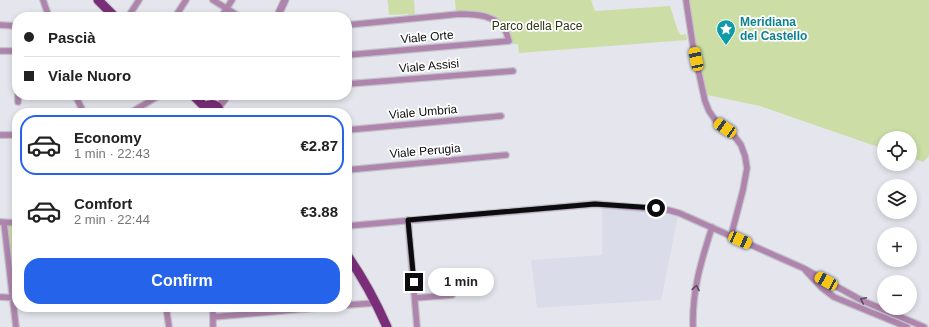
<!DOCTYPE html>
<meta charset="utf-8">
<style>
:root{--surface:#fff;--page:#f2f2f2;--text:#222;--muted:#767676;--line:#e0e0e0;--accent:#2563eb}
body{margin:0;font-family:Helvetica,sans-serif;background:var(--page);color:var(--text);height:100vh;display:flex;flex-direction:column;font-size:15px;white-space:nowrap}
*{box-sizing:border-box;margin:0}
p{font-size:13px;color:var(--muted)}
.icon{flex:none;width:22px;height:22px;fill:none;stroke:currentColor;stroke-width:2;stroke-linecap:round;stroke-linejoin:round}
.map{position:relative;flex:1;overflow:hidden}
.side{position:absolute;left:12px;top:108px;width:340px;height:204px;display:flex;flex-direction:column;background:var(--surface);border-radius:16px;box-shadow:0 2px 6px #0003}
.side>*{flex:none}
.guide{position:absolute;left:12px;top:12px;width:340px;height:88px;border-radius:16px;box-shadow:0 2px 6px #0003;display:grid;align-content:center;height:88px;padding:0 12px;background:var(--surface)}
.controls{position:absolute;left:877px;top:131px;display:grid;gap:8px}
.controls a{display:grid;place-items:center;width:40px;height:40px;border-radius:50%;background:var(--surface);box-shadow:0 2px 6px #0003;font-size:20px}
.end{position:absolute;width:18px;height:18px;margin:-9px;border:5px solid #0c0c0e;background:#fff;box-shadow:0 0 0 2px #fff}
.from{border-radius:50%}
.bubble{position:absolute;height:28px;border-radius:14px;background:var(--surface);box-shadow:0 2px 6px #0003;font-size:13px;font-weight:700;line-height:28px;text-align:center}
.car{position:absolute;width:12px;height:24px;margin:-12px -6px;border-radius:5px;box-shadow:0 0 3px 1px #0007;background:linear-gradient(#f5c518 24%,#345 0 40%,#f5c518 0 76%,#345 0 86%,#f5c518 0)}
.guide b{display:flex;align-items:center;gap:14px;height:38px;font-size:15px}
.guide b+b{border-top:1px solid var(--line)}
.guide i{width:10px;height:10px;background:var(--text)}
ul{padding:7px 0 0;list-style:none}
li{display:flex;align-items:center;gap:12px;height:60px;margin:0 8px 6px;padding:0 4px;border:2px solid transparent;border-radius:16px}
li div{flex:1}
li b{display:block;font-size:15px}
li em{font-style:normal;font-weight:700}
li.selected{border-color:var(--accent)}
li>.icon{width:36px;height:36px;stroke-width:1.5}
.action{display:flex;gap:8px;margin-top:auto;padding:8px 12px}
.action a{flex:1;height:46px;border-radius:16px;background:var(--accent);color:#fff;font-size:16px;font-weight:700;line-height:46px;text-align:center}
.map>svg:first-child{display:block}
.built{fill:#dadcea}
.green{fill:#ccdda5}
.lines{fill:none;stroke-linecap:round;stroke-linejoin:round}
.minor-casing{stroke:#c2c3c9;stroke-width:8}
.tertiary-casing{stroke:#c2c3c9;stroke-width:9}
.primary-casing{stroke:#c2c3c9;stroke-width:11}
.minor{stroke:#af84ad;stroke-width:5.5}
.tertiary{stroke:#af84ad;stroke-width:7}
.primary{stroke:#7a2e79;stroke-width:9}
.oneway{stroke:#5e485e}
.route{stroke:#0c0c0e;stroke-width:5}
.labels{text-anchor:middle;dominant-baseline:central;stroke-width:3.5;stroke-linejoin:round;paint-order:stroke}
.culture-label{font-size:12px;font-weight:bold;fill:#0d838f;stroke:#fff;text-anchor:start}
.park-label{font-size:12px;fill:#2d3613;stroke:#fff}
.street-label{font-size:12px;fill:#0c0c0e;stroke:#fff}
</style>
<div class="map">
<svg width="929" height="327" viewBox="0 0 929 327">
<rect width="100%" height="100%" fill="#e5e6ed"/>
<path class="built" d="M602 207 656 211 667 213 678 216 661 300 537 308 531 260 602 255Z"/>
<path class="green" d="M387 0H414L415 16H409L408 14 389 15 388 2Z
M455 0H591L595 11 670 6 678 31 681 35 686 34 687 40 519 53 518 44H513C511 39 510 33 508 29 497 10 474 11 456 12Z
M689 0H929V156L923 162 910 157V138H884V149L760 106 707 95 694 33Z
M8 226H17V256L13 270Z"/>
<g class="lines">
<defs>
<path id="minor" d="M43 0 49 17
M213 0 240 17
M686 0 693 46 705 101 709 111 718 124 732 133 741 145 745 156 747 168 743 190 731 236
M128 17 139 0
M175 17 186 0
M221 17 232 0
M0 25 17 26
M347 25 460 14C476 14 497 15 506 32 507 35 508 38 509 41L347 55
M0 51H17
M347 84 513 71
M75 95 84 113
M18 102V95
M130 113 160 95
M347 130 501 116
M0 135H17
M347 170 506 155
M408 220 417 327
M0 222 17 223
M4 223 16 327
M347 226 595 204 668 210 679 213 803 268 861 300 924 327
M806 271 822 288 834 297 907 327
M0 297 17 298
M415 298 452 295
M347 305 376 303
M166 307 169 327
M213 317 326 307
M213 327V307
M693 327C692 290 701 262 712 227"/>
<path id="tertiary" d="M277 17 285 0
M217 107 220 105 228 95"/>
<path id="primary" d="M98 0 115 17
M193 95 205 107
M204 113 205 107C212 102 219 105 220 113
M347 255C363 278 376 302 387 327"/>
</defs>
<use href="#minor" class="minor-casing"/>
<use href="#tertiary" class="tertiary-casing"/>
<use href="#primary" class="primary-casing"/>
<use href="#minor" class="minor"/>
<use href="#tertiary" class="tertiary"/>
<use href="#primary" class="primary"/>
</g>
<defs><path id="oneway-chevron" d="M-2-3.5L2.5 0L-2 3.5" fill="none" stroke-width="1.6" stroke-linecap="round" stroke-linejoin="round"/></defs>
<g class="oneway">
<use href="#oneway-chevron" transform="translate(696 288) rotate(-81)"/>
<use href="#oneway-chevron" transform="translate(863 300) rotate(-154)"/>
</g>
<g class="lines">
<path class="route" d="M414 282 408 220 595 204 656 208"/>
</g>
<defs>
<symbol id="sight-pin" viewBox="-11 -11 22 30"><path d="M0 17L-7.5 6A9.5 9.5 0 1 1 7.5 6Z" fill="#0f9aa8" stroke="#fff"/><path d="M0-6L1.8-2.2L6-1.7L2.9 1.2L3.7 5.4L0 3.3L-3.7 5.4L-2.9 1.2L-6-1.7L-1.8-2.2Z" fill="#fff"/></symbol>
</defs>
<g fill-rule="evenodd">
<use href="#sight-pin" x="715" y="18" width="22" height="30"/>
</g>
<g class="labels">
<g class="culture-label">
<text x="740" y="22">Meridiana<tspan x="740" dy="14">del Castello</tspan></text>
</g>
<g class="park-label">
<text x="537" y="26">Parco della Pace</text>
</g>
<g class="street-label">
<text transform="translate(427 37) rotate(-5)">Viale Orte</text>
<text transform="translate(429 66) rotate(-5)">Viale Assisi</text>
<text transform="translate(423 112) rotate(-5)">Viale Umbria</text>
<text transform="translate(425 151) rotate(-5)">Viale Perugia</text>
</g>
</g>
</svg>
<div class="controls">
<a><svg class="icon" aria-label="locate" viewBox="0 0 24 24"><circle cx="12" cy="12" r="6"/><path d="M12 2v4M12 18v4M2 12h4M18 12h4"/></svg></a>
<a><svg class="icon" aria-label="layers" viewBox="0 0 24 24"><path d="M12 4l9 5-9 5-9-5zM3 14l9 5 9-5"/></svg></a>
<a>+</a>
<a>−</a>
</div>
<i class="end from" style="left:656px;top:208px"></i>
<i class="end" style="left:414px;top:282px"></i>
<div class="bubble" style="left:428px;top:268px;width:66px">1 min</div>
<i class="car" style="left:696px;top:59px;rotate:348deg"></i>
<i class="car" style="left:725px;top:128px;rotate:304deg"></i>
<i class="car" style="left:740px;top:240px;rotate:114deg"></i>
<i class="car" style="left:826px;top:281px;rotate:299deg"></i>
<div class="guide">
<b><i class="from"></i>Pascià</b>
<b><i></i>Viale Nuoro</b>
</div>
<section class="side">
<ul>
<li class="selected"><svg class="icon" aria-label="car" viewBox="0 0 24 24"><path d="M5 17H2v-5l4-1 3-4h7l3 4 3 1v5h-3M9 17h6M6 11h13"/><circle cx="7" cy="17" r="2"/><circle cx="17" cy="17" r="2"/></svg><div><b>Economy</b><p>1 min · 22:43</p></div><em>€2.87</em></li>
<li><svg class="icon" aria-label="car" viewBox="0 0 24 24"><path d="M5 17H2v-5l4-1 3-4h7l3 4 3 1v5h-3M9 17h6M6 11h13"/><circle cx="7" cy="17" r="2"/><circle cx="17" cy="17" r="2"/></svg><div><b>Comfort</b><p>2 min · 22:44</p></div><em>€3.88</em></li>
</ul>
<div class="action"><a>Confirm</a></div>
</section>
</div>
